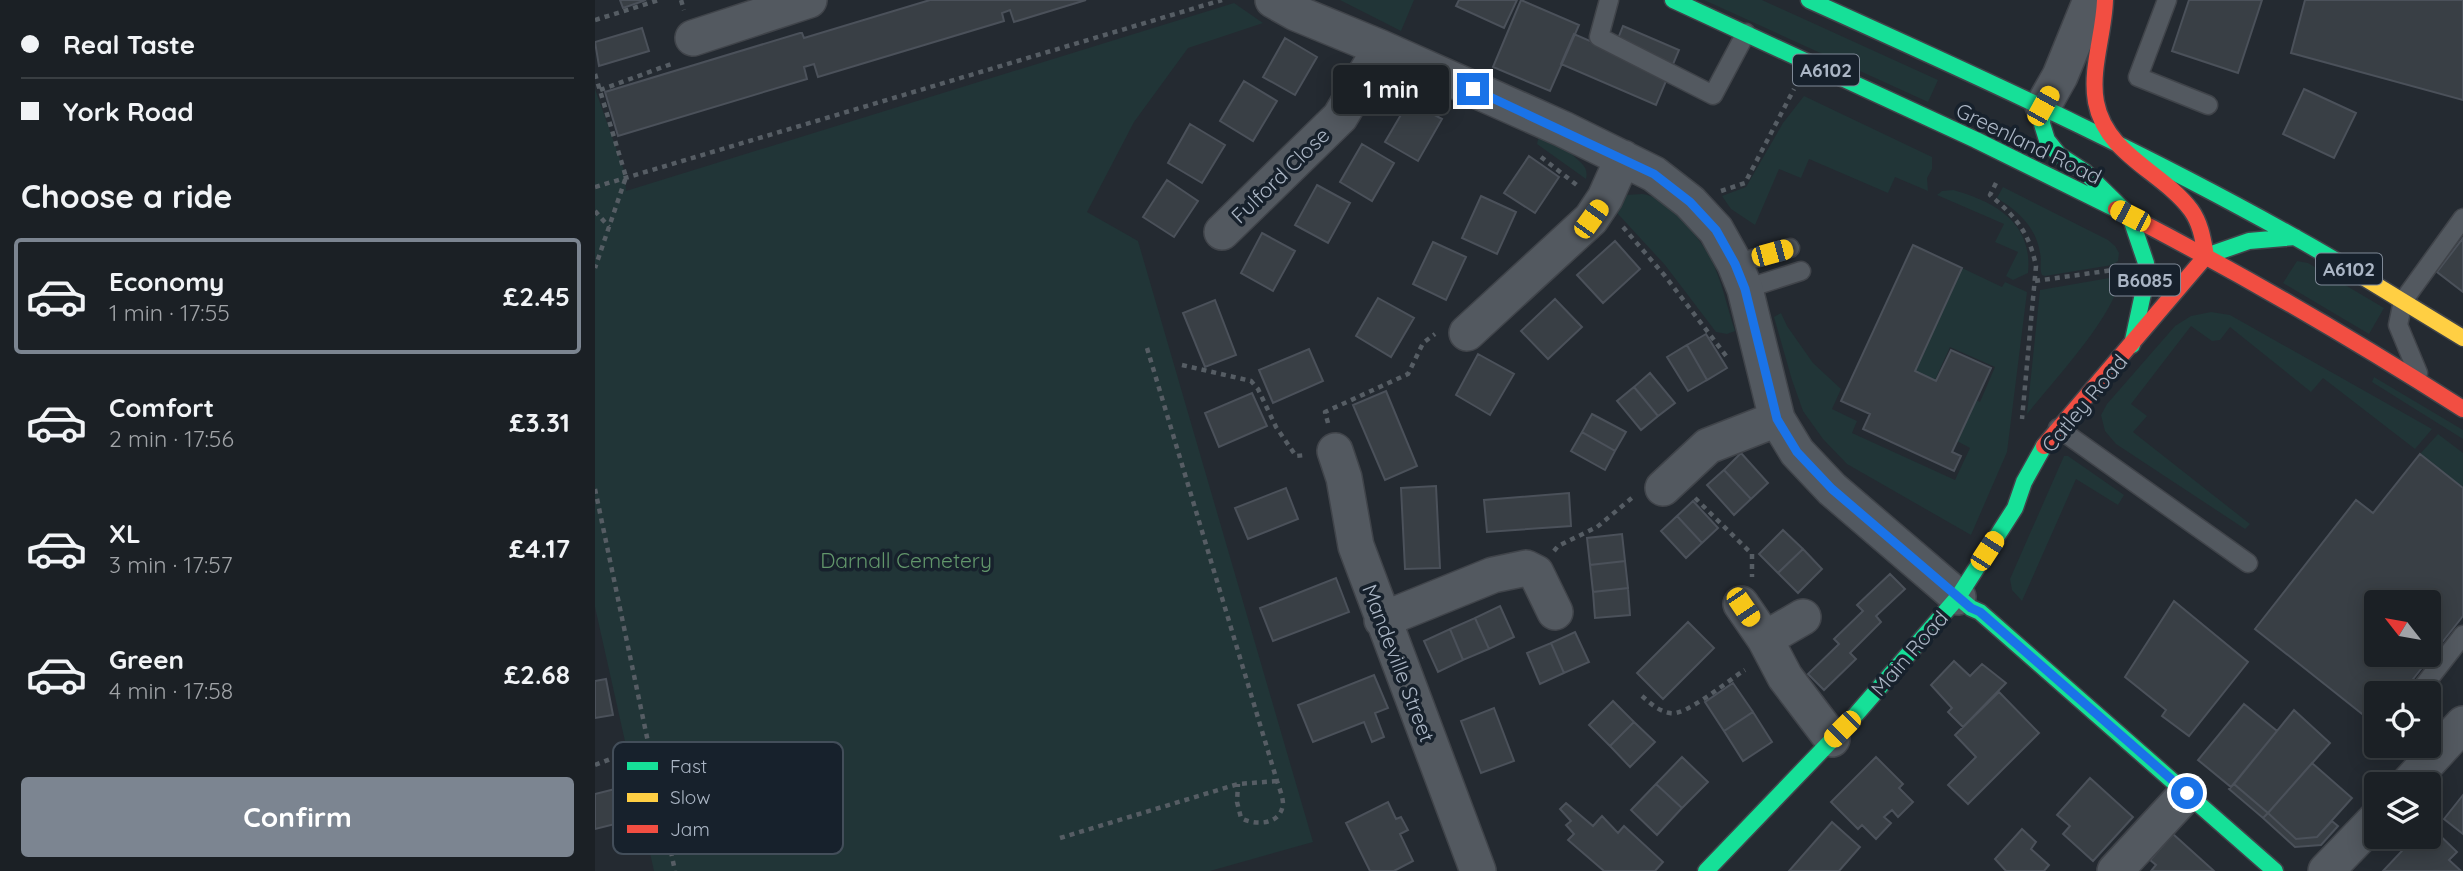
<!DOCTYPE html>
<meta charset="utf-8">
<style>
:root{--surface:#1b2025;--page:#282d32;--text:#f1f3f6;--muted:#a0a3a7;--line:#393e42;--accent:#7c8591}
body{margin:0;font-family:Quicksand,sans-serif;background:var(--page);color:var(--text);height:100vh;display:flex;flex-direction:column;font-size:26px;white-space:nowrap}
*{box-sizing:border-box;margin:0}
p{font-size:23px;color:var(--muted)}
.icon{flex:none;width:38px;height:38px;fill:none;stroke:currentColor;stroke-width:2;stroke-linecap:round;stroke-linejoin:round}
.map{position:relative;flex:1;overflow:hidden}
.side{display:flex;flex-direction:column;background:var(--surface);width:595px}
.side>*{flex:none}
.hud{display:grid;align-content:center;height:154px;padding:0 21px;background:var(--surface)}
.needle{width:46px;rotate:301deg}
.controls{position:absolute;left:1769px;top:590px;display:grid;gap:14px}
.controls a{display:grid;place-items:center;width:77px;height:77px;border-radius:7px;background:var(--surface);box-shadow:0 4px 18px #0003,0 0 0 2px var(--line);font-size:35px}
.end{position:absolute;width:32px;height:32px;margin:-16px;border:9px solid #1a73e8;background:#fff;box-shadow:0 0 0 4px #fff}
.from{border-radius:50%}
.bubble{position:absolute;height:49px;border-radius:7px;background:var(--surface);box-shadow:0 4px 18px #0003,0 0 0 2px var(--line);font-size:23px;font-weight:700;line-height:49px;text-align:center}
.car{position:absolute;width:21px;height:42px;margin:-21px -10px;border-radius:9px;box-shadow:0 0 5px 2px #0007;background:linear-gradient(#f5c518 24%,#345 0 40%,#f5c518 0 76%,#345 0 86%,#f5c518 0)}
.hud b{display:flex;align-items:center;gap:24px;height:66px;font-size:26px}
.hud b+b{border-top:2px solid var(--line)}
.hud i{width:18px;height:18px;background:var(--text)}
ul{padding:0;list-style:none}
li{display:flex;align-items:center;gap:21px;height:116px;margin:0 14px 10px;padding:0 7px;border:4px solid transparent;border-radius:7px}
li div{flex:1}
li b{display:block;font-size:26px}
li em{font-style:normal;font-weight:700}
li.active{border-color:var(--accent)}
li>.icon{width:63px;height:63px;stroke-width:1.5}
h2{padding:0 21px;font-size:32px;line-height:84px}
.primary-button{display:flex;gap:14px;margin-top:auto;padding:14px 21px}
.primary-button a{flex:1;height:80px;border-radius:7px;background:var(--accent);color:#fff;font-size:28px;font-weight:700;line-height:80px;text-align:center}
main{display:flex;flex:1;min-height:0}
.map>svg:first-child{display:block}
.green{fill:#213537}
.building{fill:#393f45;stroke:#4b515a;stroke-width:2;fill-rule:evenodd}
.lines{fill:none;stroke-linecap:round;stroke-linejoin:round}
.lane-casing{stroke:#40444a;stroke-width:21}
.street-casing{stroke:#40444a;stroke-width:38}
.fast-casing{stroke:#40444a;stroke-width:19}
.slow-casing{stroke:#40444a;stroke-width:19}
.jam-casing{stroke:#40444a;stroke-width:19}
.path{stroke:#565d64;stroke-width:4.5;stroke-dasharray:5 5;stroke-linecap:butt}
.lane{stroke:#535960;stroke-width:18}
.street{stroke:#535960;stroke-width:35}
.fast{stroke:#16e098;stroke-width:16}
.slow{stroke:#ffcf43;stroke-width:16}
.jam{stroke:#f24e42;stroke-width:16}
.route{stroke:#1a73e8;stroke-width:9}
.labels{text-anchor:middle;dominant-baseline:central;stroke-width:7;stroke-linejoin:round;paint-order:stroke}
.shield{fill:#17212c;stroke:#7f8997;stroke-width:2}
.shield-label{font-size:19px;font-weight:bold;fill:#abb6c5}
.street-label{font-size:21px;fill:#abb6c5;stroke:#17212c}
.park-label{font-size:21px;fill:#62966b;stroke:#17212c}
.key{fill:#17212c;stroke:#434e5a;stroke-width:2}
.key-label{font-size:19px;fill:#abb6c5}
</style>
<main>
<section class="side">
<div class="hud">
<b><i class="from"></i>Real Taste</b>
<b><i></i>York Road</b>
</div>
<h2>Choose a ride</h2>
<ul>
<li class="active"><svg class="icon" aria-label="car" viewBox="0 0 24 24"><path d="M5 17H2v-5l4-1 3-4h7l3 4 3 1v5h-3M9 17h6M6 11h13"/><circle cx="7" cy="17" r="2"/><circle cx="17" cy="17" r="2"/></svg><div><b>Economy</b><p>1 min · 17:55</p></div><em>£2.45</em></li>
<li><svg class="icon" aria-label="car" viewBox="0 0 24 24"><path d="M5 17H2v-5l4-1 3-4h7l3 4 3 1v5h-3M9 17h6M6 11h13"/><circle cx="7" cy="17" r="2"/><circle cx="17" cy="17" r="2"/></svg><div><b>Comfort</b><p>2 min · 17:56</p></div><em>£3.31</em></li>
<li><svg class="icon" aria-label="car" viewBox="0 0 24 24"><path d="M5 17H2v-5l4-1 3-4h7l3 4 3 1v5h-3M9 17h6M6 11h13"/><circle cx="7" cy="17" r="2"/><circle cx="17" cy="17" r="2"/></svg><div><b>XL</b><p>3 min · 17:57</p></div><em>£4.17</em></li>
<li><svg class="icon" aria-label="car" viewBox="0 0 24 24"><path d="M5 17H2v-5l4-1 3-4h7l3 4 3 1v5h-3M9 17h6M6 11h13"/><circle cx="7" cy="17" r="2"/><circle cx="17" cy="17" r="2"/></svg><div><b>Green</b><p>4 min · 17:58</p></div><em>£2.68</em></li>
</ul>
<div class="primary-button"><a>Confirm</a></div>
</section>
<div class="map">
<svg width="1868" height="871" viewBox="0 0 1868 871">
<rect width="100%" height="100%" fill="#242a31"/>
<path class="green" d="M745 0H819L806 31Z
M1109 0H1167L1343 80 1333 102Z
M639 3 668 23 593 48 539 122 492 212 543 241 718 842 615 871H59L0 607V89L29 170 31 191Z
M1209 96 1337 157V169L1332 178 1333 191 1300 177 1293 193 1214 159 1206 178 1184 169 1160 225 1136 209 1127 196 1151 187 1188 123Z
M945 131 974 143C974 144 978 154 978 155 985 163 994 166 991 179L942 144Z
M1408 187 1513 240 1520 246 1524 253 1523 261 1517 265 1450 276 1447 275C1444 268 1447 260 1445 253 1441 227 1423 211 1402 198Z
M1358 190C1401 202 1438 223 1433 273L1418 280 1411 276 1423 252 1400 242 1409 224 1342 195 1347 191Z
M1047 194C1072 196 1105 238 1116 259 1127 281 1132 307 1140 331L1132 334 1121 332 1070 265 1023 214 1022 201 1031 195Z
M1702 261 1713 263 1789 308 1774 334 1688 283Z
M1367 268 1407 287 1410 282 1432 292 1412 452 1376 535 1252 464 1228 439 1208 411 1197 380 1179 317 1186 313 1192 326 1218 363 1246 389 1237 409 1262 421 1257 433 1360 480 1375 448 1362 441 1381 400 1385 402 1400 367 1355 347 1340 380 1320 371Z
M1526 276C1519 317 1460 379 1432 414L1445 290Z
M1616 312 1635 315 1837 429 1820 449 1728 378 1716 392 1635 327 1625 340 1617 341 1596 326 1536 404 1552 416 1538 432 1655 524 1650 529 1521 444 1510 431 1506 415 1512 404 1580 326 1596 316Z
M1779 377 1868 430V439L1777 382Z
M1843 434 1868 453V488L1825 454Z
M1469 456H1473L1529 495 1523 505 1481 479 1427 601 1417 590 1415 579Z"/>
<path class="building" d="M25 0H51L28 8Z
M335 0H491L419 22 415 10 407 13 409 21 223 77 219 64 209 67 212 79 23 136 10 92 205 33H207L209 38Z
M864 0H922L909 28 861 6Z
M926 0 984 25 955 91 898 67Z
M1594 0H1667L1643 73 1577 51Z
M1710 0H1868V100L1696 53Z
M1028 26 1084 50 1061 105 966 64 979 34 1018 51Z
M47 28 54 51 4 66 0 42Z
M690 38 722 57 700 95 668 77Z
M649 81 682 101 658 141 625 121Z
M1709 89 1761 113 1739 158 1688 134Z
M814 101 847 119 823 161 790 142Z
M595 124 630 145 607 183 573 163Z
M767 144 799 163 777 201 745 182Z
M934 156 964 177 940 213 909 193Z
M572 180 603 201 579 237 548 217Z
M722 185 755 203 733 243 700 225Z
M886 196 921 212 902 254 867 238Z
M667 233 700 251 678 291 646 273Z
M1868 238V292L1842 272Z
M1020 241 1045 269 1008 303 982 275Z
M838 242 871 257 851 300 818 284Z
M1318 245 1367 268 1320 371 1341 381 1356 350 1396 368 1357 452 1366 456 1359 471 1268 429 1275 414 1246 401Z
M783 298 819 318 796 357 761 336Z
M960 299 987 327 953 359 926 331Z
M620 300 641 355 610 367 588 313Z
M1111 334 1132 368 1112 380 1092 345Z
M1092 345 1112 380 1093 391 1072 357Z
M714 349 728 381 678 403 664 370Z
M883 354 919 374 895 415 861 395Z
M1055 373 1080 403 1063 416 1039 387Z
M1039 387 1063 416 1046 430 1022 401Z
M791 391 822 466 790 480 758 405Z
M657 393 672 426 624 447 610 413Z
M997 414 1031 432 1020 451 987 432Z
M987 432 1020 451 1010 470 976 451Z
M1146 453 1173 483 1156 499 1129 470Z
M1825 454 1868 488V616L1807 693H1782L1781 725 1660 629 1761 500 1778 513ZM1782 602H1834V654H1782Z
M1129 470 1156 499 1139 515 1112 485Z
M841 486 845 568 810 569 806 488Z
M691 488 703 519 653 539 640 508Z
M974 493 976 526 892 532 889 500Z
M1098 501 1123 528 1107 543 1082 516Z
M1082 516 1107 543 1091 558 1066 531Z
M1188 530 1208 549 1183 573 1164 554Z
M1027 534 1030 561 995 565 992 538Z
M1208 549 1227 569 1203 593 1183 573Z
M1030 561 1033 588 998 592 995 565Z
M1295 574 1310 589 1281 616 1286 622 1255 653 1261 659 1229 690 1213 674 1244 644 1239 639 1268 611 1262 605Z
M741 578 754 612 678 641 665 608Z
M1033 588 1035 615 1000 618 998 592Z
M1579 601 1653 662 1594 736 1567 716 1571 710 1530 677Z
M905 606 919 637 894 649 880 618Z
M880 618 894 649 868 660 855 629Z
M1093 622 1119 648 1068 699 1042 673Z
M855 629 868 660 843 672 829 641Z
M980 632 994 662 969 673 956 643Z
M956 643 969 673 945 684 932 653Z
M1359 661 1375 676 1387 664 1411 683 1368 727 1353 712 1357 708 1336 685Z
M779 675 793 708 780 713 789 737 777 742 769 722 718 742 703 705Z
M11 679 18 715 0 718V681Z
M1138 683 1158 712 1129 731 1110 702Z
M1404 692 1444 733 1373 804 1353 785 1381 757 1360 735Z
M1018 701 1039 722 1015 746 994 725Z
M1649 704 1682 731 1636 787 1603 760Z
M899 708 919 761 886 773 866 721Z
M1699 710 1735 743 1673 813 1639 784Z
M1158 712 1177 742 1148 761 1129 731Z
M1039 722 1060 742 1035 767 1015 746Z
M1087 757 1113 782 1087 808 1061 784Z
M1281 757 1308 784 1304 788 1318 802 1303 817 1297 810 1289 817 1296 823 1281 839 1267 825 1263 829 1236 802Z
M1717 763 1757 798 1722 837 1701 839 1673 813Z
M1495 778 1538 817 1498 861 1468 834 1475 826 1462 815Z
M1061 784 1087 808 1062 835 1036 810Z
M1639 784 1673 813 1668 818 1634 789Z
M32 786 40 819 0 829V794Z
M1868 795V834L1849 819Z
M793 802 801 819 806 817 813 830 805 834 818 861 799 871H775L751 823Z
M971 803 998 826 1007 816 1023 833 1029 826 1068 862 1060 871H1009L973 840 979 834 971 825 976 821 965 809Z
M1673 813 1701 839 1722 837 1737 821 1743 826 1726 845 1700 847 1668 818Z
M1237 822 1265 847 1244 871H1194Z
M1834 825 1862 852 1854 860 1866 871H1788L1821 836H1834Z
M1427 829 1441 842 1436 849 1454 865 1449 871H1411L1400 859Z
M1578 834 1619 871H1556L1561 865 1555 860Z"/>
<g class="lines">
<defs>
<path id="lane" d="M1014 0 1004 37 1118 95 1151 33
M1572 0 1543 77 1613 105
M1140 264 1195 248
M1150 289 1206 271
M1823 373 1803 325 1808 301 1868 218
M1463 428 1653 563
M1823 693 1868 635
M1811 746 1834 762"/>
<path id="street" d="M678 0 701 13 786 48 968 129 1059 174 1095 202 1121 230 1140 264 1150 289 1182 419 1202 452 1237 489 1363 597
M98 38 214 0
M1448 106 1465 76 1496 0
M627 232 745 117 786 48
M872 333 996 219 1010 198 1028 158
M740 451 749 478 761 546 883 871
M1068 488 1113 446 1182 419
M1146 604 1170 639 1190 677 1237 739
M787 620 898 575 931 568 941 573 960 612
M1170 639 1208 617
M1813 784 1868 724
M1520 871 1592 793
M1731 871 1782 818"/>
<path id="fast" d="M1078 0 1381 140 1521 209
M1214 0C1394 81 1574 163 1745 263
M1448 106 1447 124 1452 140 1464 155 1490 172 1535 216 1551 263 1549 289 1537 345
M1611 256 1654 241 1700 237
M1363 597 1376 608 1385 612 1680 871
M1111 871 1257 719 1363 597 1420 508 1429 482 1449 446"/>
<path id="slow" d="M1745 263 1868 338"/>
<path id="jam" d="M1510 0C1509 34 1495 69 1501 102 1511 155 1567 171 1596 210 1606 224 1608 240 1611 256
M1521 209C1640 270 1755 337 1868 409
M1449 446 1611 256"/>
</defs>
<use href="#lane" class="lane-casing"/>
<use href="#street" class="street-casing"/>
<use href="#fast" class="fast-casing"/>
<use href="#slow" class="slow-casing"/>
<use href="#jam" class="jam-casing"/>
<path class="path" d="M86 0 89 10
M0 20 64 0
M0 74 31 177 0 268
M5 90 79 63
M946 157 983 186
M1401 183 1395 195C1421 217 1434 232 1441 266L1427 419
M0 187 627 0
M1126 191 1150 183 1199 89
M0 211 14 227
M1028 227 1070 276 1132 357
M1440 281 1518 270
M552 348 682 781C684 787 688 797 688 804 686 825 660 826 646 818L642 802 643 784
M587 365 656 381 663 389 681 427 701 456 711 455
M733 423 730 412 813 374 828 343 840 334
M0 489 80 871
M1100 498 1157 554V577
M959 551 963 546 1002 527 1038 497
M1047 696C1055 703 1063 711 1075 713 1090 717 1135 679 1150 670
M0 765 54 744
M465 838 643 784 682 781"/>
<use href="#lane" class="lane"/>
<use href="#street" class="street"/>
<use href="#fast" class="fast"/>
<use href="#slow" class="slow"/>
<use href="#jam" class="jam"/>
</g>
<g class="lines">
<path class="route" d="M878 89 1059 174 1095 202 1121 230 1140 264 1150 289 1182 419 1202 452 1237 489 1376 608 1385 612 1592 793"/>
</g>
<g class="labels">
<g class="shield">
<rect x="1198" y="54.5" width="66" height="31" rx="5"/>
<rect x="1721" y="253.5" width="66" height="31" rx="5"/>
<rect x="1515" y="264.5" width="70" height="31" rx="5"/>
</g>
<g class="shield-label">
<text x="1231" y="70">A6102</text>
<text x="1754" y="269">A6102</text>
<text x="1550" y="280">B6085</text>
</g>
<g class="street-label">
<text transform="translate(1434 143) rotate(26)">Greenland Road</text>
<text transform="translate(685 175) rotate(-44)">Fulford Close</text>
<text transform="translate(1489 403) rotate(-50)">Catley Road</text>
<text transform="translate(1314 653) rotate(-49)">Main Road</text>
<text transform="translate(804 663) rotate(69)">Mandeville Street</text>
</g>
<g class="park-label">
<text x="311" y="560">Darnall Cemetery</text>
</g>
</g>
<rect x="18" y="742" width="230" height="112" rx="10" class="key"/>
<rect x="32" y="762" width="31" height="8" fill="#16e098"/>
<rect x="32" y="793" width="31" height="9" fill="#ffcf43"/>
<rect x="32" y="825" width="31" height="8" fill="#f24e42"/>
<g class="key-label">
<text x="75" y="773">Fast</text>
<text x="75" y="804">Slow</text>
<text x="75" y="836">Jam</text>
</g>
</svg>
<div class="controls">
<a><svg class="needle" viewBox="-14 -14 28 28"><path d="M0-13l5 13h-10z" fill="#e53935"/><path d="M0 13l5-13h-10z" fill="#a0a3a7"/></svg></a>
<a><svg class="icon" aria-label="locate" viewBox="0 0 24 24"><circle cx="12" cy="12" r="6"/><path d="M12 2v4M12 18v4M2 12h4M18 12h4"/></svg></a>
<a><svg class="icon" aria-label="layers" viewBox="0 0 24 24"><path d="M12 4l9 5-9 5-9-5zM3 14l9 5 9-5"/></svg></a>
</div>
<i class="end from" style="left:1592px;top:793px"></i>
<i class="end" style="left:878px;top:89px"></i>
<div class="bubble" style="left:738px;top:65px;width:116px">1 min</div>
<i class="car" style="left:1448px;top:106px;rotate:29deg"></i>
<i class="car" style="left:1535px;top:216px;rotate:297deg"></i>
<i class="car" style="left:996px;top:219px;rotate:36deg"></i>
<i class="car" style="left:1177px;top:253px;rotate:75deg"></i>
<i class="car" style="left:1392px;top:551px;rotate:33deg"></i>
<i class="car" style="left:1148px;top:607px;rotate:146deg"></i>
<i class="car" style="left:1247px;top:729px;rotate:225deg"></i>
</div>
</main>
